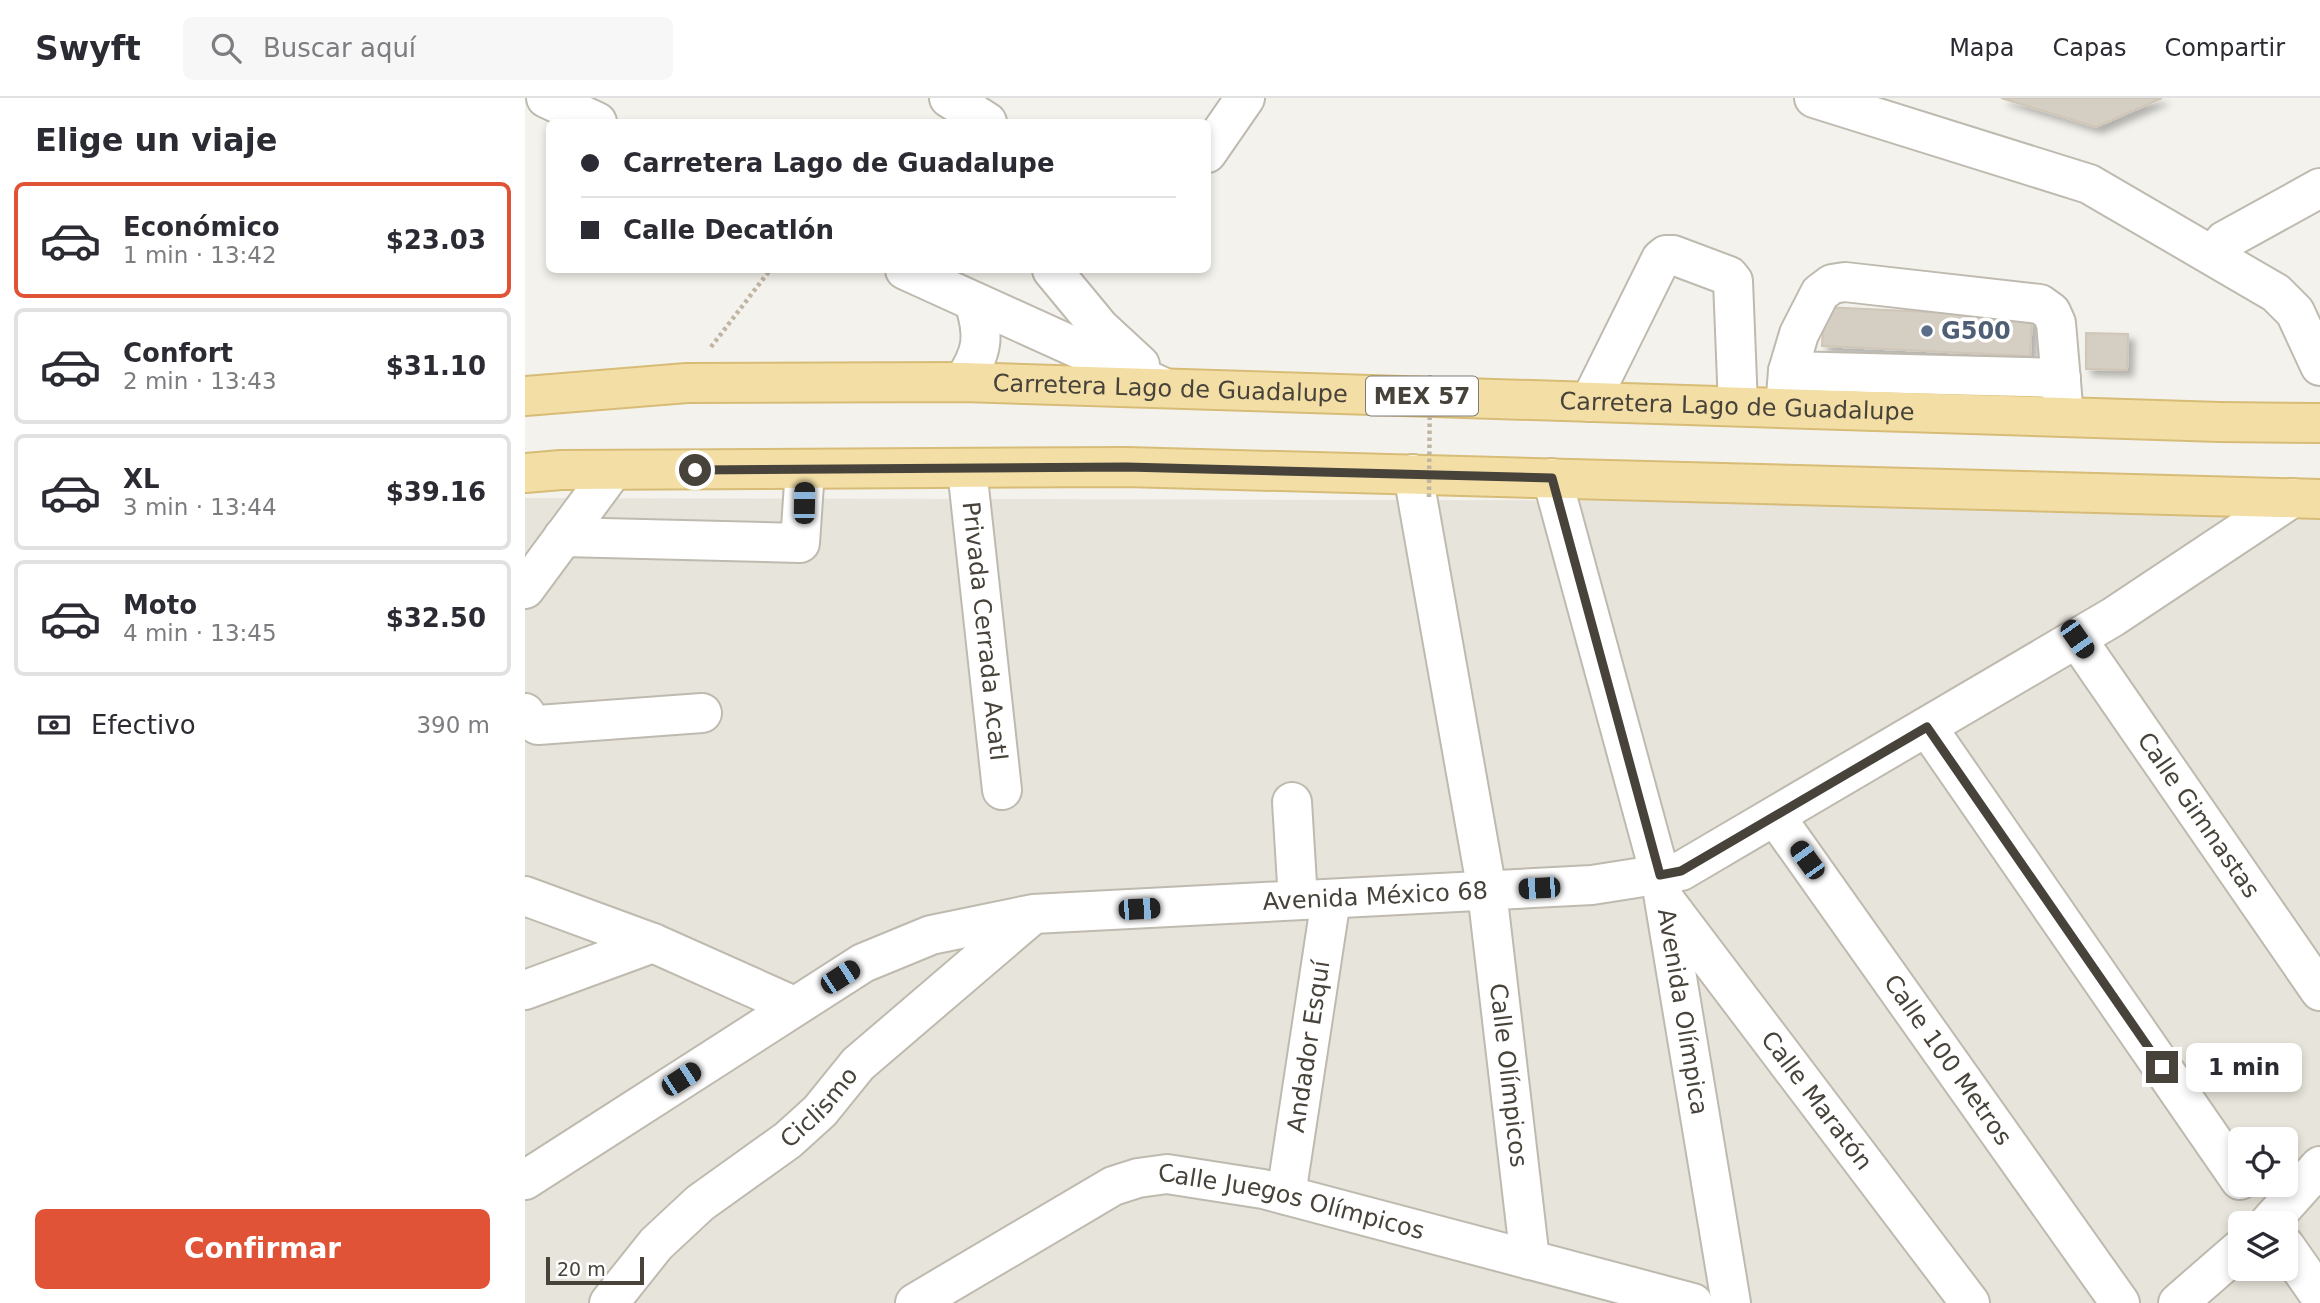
<!DOCTYPE html>
<html lang="es">
<meta charset="utf-8">
<style>
:root{--surface:#fff;--page:#f7f7f7;--text:#2b2b33;--muted:#7c7c81;--line:#e1e1e2;--accent:#e15336}
body{margin:0;font-family:"DejaVu Sans",sans-serif;background:var(--page);color:var(--text);height:100vh;display:flex;flex-direction:column;font-size:26px;white-space:nowrap}
*{box-sizing:border-box;margin:0}
p{font-size:23px;color:var(--muted)}
.icon{flex:none;width:38px;height:38px;fill:none;stroke:currentColor;stroke-width:2;stroke-linecap:round;stroke-linejoin:round}
.map{position:relative;flex:1;overflow:hidden}
.details{display:flex;flex-direction:column;background:var(--surface);width:525px}
.details>*{flex:none}
.guide{position:absolute;left:21px;top:21px;width:665px;height:154px;border-radius:10px;box-shadow:0 4px 10px #0003;display:grid;align-content:center;height:154px;padding:0 35px;background:var(--surface)}
.controls{position:absolute;left:1703px;top:1029px;display:grid;gap:14px}
.controls a{display:grid;place-items:center;width:70px;height:70px;border-radius:10px;background:var(--surface);box-shadow:0 4px 10px #0003;font-size:35px}
.scale{position:absolute;left:21px;bottom:18px;width:98px;box-sizing:border-box;padding-left:7px;border:4px solid #48433a;border-top:0;font-size:19px;line-height:24px;white-space:nowrap;color:#48433a;-webkit-text-stroke:5px #fff;paint-order:stroke}
.end{position:absolute;width:32px;height:32px;margin:-16px;border:9px solid #48433a;background:#fff;box-shadow:0 0 0 4px #fff}
.from{border-radius:50%}
.bubble{position:absolute;height:49px;border-radius:10px;background:var(--surface);box-shadow:0 4px 10px #0003;font-size:23px;font-weight:800;line-height:49px;text-align:center}
.car{position:absolute;width:21px;height:42px;margin:-21px -10px;border-radius:9px;box-shadow:0 0 5px 2px #0007;background:linear-gradient(#222 24%,#8ab4d8 0 40%,#222 0 76%,#8ab4d8 0 86%,#222 0)}
.guide b{display:flex;align-items:center;gap:24px;height:66px;font-size:26px}
.guide b+b{border-top:2px solid var(--line)}
.guide i{width:18px;height:18px;background:var(--text)}
ul{padding:0;list-style:none}
li{display:flex;align-items:center;gap:21px;height:116px;margin:0 14px 10px;padding:0 21px;border:4px solid var(--line);border-radius:10px}
li div{flex:1}
li b{display:block;font-size:26px}
li em{font-style:normal;font-weight:800}
li.current{border-color:var(--accent)}
li>.icon{width:63px;height:63px;stroke-width:1.5}
h2{padding:0 35px;font-size:32px;line-height:84px}
.pay{display:flex;align-items:center;gap:18px;height:77px;padding:0 35px;font-size:26px}
.pay p{margin-inline-start:auto}
.cta{display:flex;gap:14px;margin-top:auto;padding:14px 35px}
.cta a{flex:1;height:80px;border-radius:10px;background:var(--accent);color:#fff;font-size:28px;font-weight:800;line-height:80px;text-align:center}
header{display:flex;align-items:center;gap:42px;box-sizing:border-box;height:98px;padding:0 35px;background:var(--surface);border-bottom:2px solid var(--line)}
header strong{font-size:33px}
nav{display:flex;gap:38px;margin-inline-start:auto;font-size:24px}
.search{width:490px;height:63px;background:var(--page);display:flex;align-items:center;gap:18px;box-sizing:border-box;padding:0 24px;border-radius:10px;color:var(--muted);font-size:26px}
main{display:flex;flex:1;min-height:0}
.map>svg:first-child{display:block}
.residential{fill:#e7e4db;fill-rule:evenodd}
.building{fill:#d5cec3;stroke:#cfc6b7;stroke-width:2;filter:url(#shadow)}
.lines{fill:none;stroke-linecap:round;stroke-linejoin:round}
.minor-casing{stroke:#bfbaaf;stroke-width:42}
.major-casing{stroke:#d7bc77;stroke-width:42}
.path{stroke:#bfb5a2;stroke-width:4.5;stroke-dasharray:3.5 3.5;stroke-linecap:butt}
.minor{stroke:#fff;stroke-width:38}
.major{stroke:#f3dfa6;stroke-width:38}
.path-bridge{stroke:#bfb5a2;stroke-width:4.5;stroke-dasharray:3.5 3.5;stroke-linecap:butt}
.route{stroke:#48433a;stroke-width:9}
.service-dot{fill:#5c6f8a;stroke:#fff;stroke-width:2.5}
.labels{text-anchor:middle;dominant-baseline:central;stroke-width:7;stroke-linejoin:round;paint-order:stroke}
.shield{fill:#fff;stroke:#7f7b75;stroke-width:2}
.shield-label{font-size:23px;font-weight:bold;fill:#48433a}
.service-label{font-size:24px;font-weight:bold;fill:#4e5e75;stroke:#fff;text-anchor:start}
.street-label{font-size:24px;fill:#48433a;stroke:#fff}
</style>
<header>
<strong>Swyft</strong>
<div class="search"><svg class="icon" aria-label="search" viewBox="0 0 24 24"><circle cx="10" cy="10" r="6"/><path d="M15 15l6 6"/></svg>Buscar aquí</div>
<nav><a>Mapa</a><a>Capas</a><a>Compartir</a></nav>
</header>
<main>
<section class="details">
<h2>Elige un viaje</h2>
<ul>
<li class="current"><svg class="icon" aria-label="car" viewBox="0 0 24 24"><path d="M5 17H2v-5l4-1 3-4h7l3 4 3 1v5h-3M9 17h6M6 11h13"/><circle cx="7" cy="17" r="2"/><circle cx="17" cy="17" r="2"/></svg><div><b>Económico</b><p>1 min · 13:42</p></div><em>$23.03</em></li>
<li><svg class="icon" aria-label="car" viewBox="0 0 24 24"><path d="M5 17H2v-5l4-1 3-4h7l3 4 3 1v5h-3M9 17h6M6 11h13"/><circle cx="7" cy="17" r="2"/><circle cx="17" cy="17" r="2"/></svg><div><b>Confort</b><p>2 min · 13:43</p></div><em>$31.10</em></li>
<li><svg class="icon" aria-label="car" viewBox="0 0 24 24"><path d="M5 17H2v-5l4-1 3-4h7l3 4 3 1v5h-3M9 17h6M6 11h13"/><circle cx="7" cy="17" r="2"/><circle cx="17" cy="17" r="2"/></svg><div><b>XL</b><p>3 min · 13:44</p></div><em>$39.16</em></li>
<li><svg class="icon" aria-label="car" viewBox="0 0 24 24"><path d="M5 17H2v-5l4-1 3-4h7l3 4 3 1v5h-3M9 17h6M6 11h13"/><circle cx="7" cy="17" r="2"/><circle cx="17" cy="17" r="2"/></svg><div><b>Moto</b><p>4 min · 13:45</p></div><em>$32.50</em></li>
</ul>
<div class="pay"><svg class="icon" aria-label="cash" viewBox="0 0 24 24"><path d="M3 7h18v10H3z"/><circle cx="12" cy="12" r="2"/></svg>Efectivo<p>390 m</p></div>
<div class="cta"><a>Confirmar</a></div>
</section>
<div class="map">
<svg width="1795" height="1205" viewBox="0 0 1795 1205">
<defs>
<filter id="shadow"><feDropShadow dx="6" dy="6" stdDeviation="3.5" flood-color="#0004"/></filter>
</defs>
<rect width="100%" height="100%" fill="#f4f2ec"/>
<path class="residential" d="M0 400 1795 404V1205H0ZM1715 1041H1760V1087H1715ZM1715 1125H1760V1171H1715Z"/>
<path class="building" d="M1476 0H1637L1571 29Z
M1299 209 1507 219 1505 258 1297 248Z
M1561 235 1603 236 1602 272 1561 271Z"/>
<g class="lines">
<defs>
<g id="minor">
<path d="M21 0 72 24"/>
<path d="M424 0 462 24"/>
<path d="M1289 0 1564 86 1751 195 1770 214 1795 268"/>
<path d="M682 55 720 0"/>
<path d="M1699 143 1795 90"/>
<path d="M380 172 640 290"/>
<path d="M527 172 575 230 615 267"/>
<path d="M1263 273 1536 280"/>
<path d="M438 284C458 254 460 238 449 204"/>
<path d="M1065 304 1136 161 1141 157H1148L1204 178 1208 183 1213 308"/>
<path d="M1260 310 1263 273 1274 236 1295 195 1307 186 1320 184 1515 206 1526 214 1531 225 1539 319"/>
<path id="s1" d="M442 371 477 692"/>
<path id="s2" d="M888 376 962 793 1005 1162"/>
<path id="s3" d="M1027 380 1135 777 1206 1205"/>
<path d="M38 439 275 445 280 371"/>
<path d="M0 491 88 372"/>
<path id="s4" d="M1552 541 1795 893"/>
<path d="M0 615 2 621 13 627 177 615"/>
<path d="M1402 629 1715 1082"/>
<path d="M767 704 773 802"/>
<path id="s5" d="M1250 718 1595 1205"/>
<path d="M0 798 128 845 269 908"/>
<path id="s6" d="M1142 805 1445 1205"/>
<path d="M0 892 128 845"/>
<path id="s7" d="M0 1082 338 865 406 837 508 816 1067 787 1156 773 1588 519 1767 400"/>
<path id="s8" d="M761 1097 806 801"/>
<path d="M1744 1125 1795 1068"/>
<path d="M1760 1148 1795 1198"/>
<path id="s9" d="M84 1205 131 1146 175 1105 263 1042 295 1013 333 966 506 818"/>
<path id="s10" d="M390 1205 588 1088 613 1080 642 1076 738 1091 1168 1205"/>
<path d="M1653 1205 1715 1151"/>
</g>
<g id="major">
<path id="s11" d="M0 298 162 285 438 284 1695 324 1795 325"/>
<path d="M0 375 36 372 601 369 1795 401"/>
</g>
</defs>
<use href="#minor" class="minor-casing"/>
<use href="#major" class="major-casing"/>
<path class="path" d="M186 249 245 172"/>
<use href="#minor" class="minor"/>
<use href="#major" class="major"/>
<path class="path-bridge" d="M904 399 905 277"/>
</g>
<g class="lines">
<path class="route" d="M170 372 601 369 1027 380 1135 777 1156 773 1402 629 1637 969"/>
</g>
<circle class="service-dot" cx="1402" cy="233" r="7"/>
<g class="labels">
<rect class="shield" x="841" y="278.5" width="112" height="39" rx="5"/>
<g class="shield-label">
<text x="897" y="298">MEX 57</text>
</g>
<g class="service-label">
<text x="1416" y="233">G500</text>
</g>
<g class="street-label">
<text stroke="none"><textPath href="#s11" startOffset="646">Carretera Lago de Guadalupe</textPath></text>
<text stroke="none"><textPath href="#s11" startOffset="1213">Carretera Lago de Guadalupe</textPath></text>
<text stroke="none"><textPath href="#s1" startOffset="163">Privada Cerrada Acatl</textPath></text>
<text stroke="none"><textPath href="#s4" startOffset="214">Calle Gimnastas</textPath></text>
<text stroke="none"><textPath href="#s7" startOffset="922">Avenida México 68</textPath></text>
<text stroke="none"><textPath href="#s3" startOffset="550">Avenida Olímpica</textPath></text>
<text stroke="none"><textPath href="#s8" startOffset="150">Andador Esquí</textPath></text>
<text stroke="none"><textPath href="#s5" startOffset="299">Calle 100 Metros</textPath></text>
<text stroke="none"><textPath href="#s2" startOffset="609">Calle Olímpicos</textPath></text>
<text stroke="none"><textPath href="#s6" startOffset="248">Calle Maratón</textPath></text>
<text stroke="none"><textPath href="#s9" startOffset="289">Ciclismo</textPath></text>
<text stroke="none"><textPath href="#s10" startOffset="413">Calle Juegos Olímpicos</textPath></text>
</g>
</g>
</svg>
<div class="controls">
<a><svg class="icon" aria-label="locate" viewBox="0 0 24 24"><circle cx="12" cy="12" r="6"/><path d="M12 2v4M12 18v4M2 12h4M18 12h4"/></svg></a>
<a><svg class="icon" aria-label="layers" viewBox="0 0 24 24"><path d="M12 4l9 5-9 5-9-5zM3 14l9 5 9-5"/></svg></a>
</div>
<div class="scale">20 m</div>
<i class="end from" style="left:170px;top:372px"></i>
<i class="end" style="left:1637px;top:969px"></i>
<div class="bubble" style="left:1661px;top:945px;width:116px">1 min</div>
<i class="car" style="left:279px;top:405px;rotate:1deg"></i>
<i class="car" style="left:1552px;top:541px;rotate:145deg"></i>
<i class="car" style="left:1282px;top:762px;rotate:324deg"></i>
<i class="car" style="left:1014px;top:790px;rotate:267deg"></i>
<i class="car" style="left:614px;top:811px;rotate:87deg"></i>
<i class="car" style="left:315px;top:879px;rotate:57deg"></i>
<i class="car" style="left:156px;top:981px;rotate:57deg"></i>
<div class="guide">
<b><i class="from"></i>Carretera Lago de Guadalupe</b>
<b><i></i>Calle Decatlón</b>
</div>
</div>
</main>
